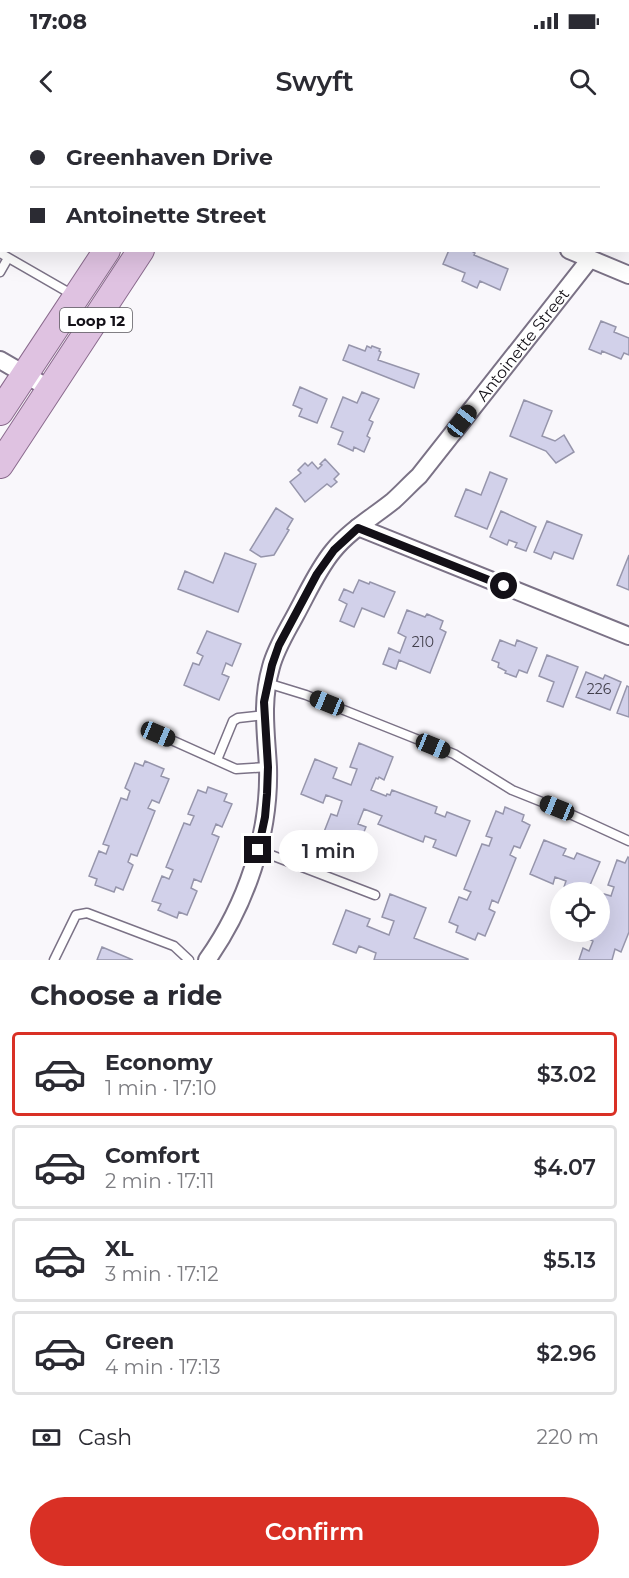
<!DOCTYPE html>
<meta charset="utf-8">
<style>
:root{--surface:#fff;--page:#f2f2f3;--text:#2b2b33;--muted:#7c7c81;--line:#e1e1e2;--accent:#d93025}
body{margin:0;font-family:Montserrat,sans-serif;background:var(--page);color:var(--text);height:100vh;display:flex;flex-direction:column;font-size:22px;white-space:nowrap}
*{box-sizing:border-box;margin:0}
p{font-size:20px;color:var(--muted)}
.icon{flex:none;width:33px;height:33px;fill:none;stroke:currentColor;stroke-width:2;stroke-linecap:round;stroke-linejoin:round}
.map{position:relative;height:840px;overflow:hidden}
.drawer{display:flex;flex-direction:column;background:var(--surface);flex:1}
.drawer>*{flex:none}
.hud{position:absolute;left:0px;top:0px;width:630px;height:132px;box-shadow:0 6px 24px #0002;display:grid;align-content:center;height:132px;padding:0 30px;background:var(--surface)}
.tools{position:absolute;left:550px;top:762px;display:grid;gap:12px}
.tools a{display:grid;place-items:center;width:60px;height:60px;border-radius:50%;background:var(--surface);box-shadow:0 6px 24px #0002;font-size:30px}
.end{position:absolute;width:27px;height:27px;margin:-14px;border:8px solid #131017;background:#fff;box-shadow:0 0 0 3px #fff}
.from{border-radius:50%}
.bubble{position:absolute;height:42px;border-radius:21px;background:var(--surface);box-shadow:0 6px 24px #0002;font-size:20px;font-weight:600;line-height:42px;text-align:center}
.car{position:absolute;width:18px;height:36px;margin:-18px -9px;border-radius:8px;box-shadow:0 0 4px 2px #0007;background:linear-gradient(#222 24%,#8ab4d8 0 40%,#222 0 76%,#8ab4d8 0 86%,#222 0)}
.hud b{display:flex;align-items:center;gap:21px;height:57px;font-size:22px}
.hud b+b{border-top:2px solid var(--line)}
.hud i{width:15px;height:15px;background:var(--text)}
ul{padding:0;list-style:none}
li{display:flex;align-items:center;gap:18px;height:84px;margin:0 12px 9px;padding:0 18px;border:3px solid var(--line);border-radius:6px}
li div{flex:1}
li b{display:block;font-size:22px}
li em{font-style:normal;font-weight:600}
li.current{border-color:var(--accent)}
li>.icon{width:54px;height:54px;stroke-width:1.5}
h2{padding:0 30px;font-size:27px;line-height:72px}
.pay{display:flex;align-items:center;gap:15px;height:66px;padding:0 30px;font-size:22px}
.pay p{margin-inline-start:auto}
.action{display:flex;gap:12px;margin-top:auto;padding:12px 30px}
.action a{flex:1;height:69px;border-radius:36px;background:var(--accent);color:#fff;font-size:24px;font-weight:600;line-height:69px;text-align:center}
.status{display:flex;justify-content:space-between;align-items:center;height:42px;padding:0 30px;background:var(--surface);direction:ltr}
.status svg{height:16px;fill:currentColor}
header{display:flex;justify-content:space-between;align-items:center;height:78px;padding:0 30px;background:var(--surface);font-size:27px;font-weight:600}
.map>svg:first-child{display:block}
.green{fill:#fac6e5}
.building{fill:#d2d1ea;stroke:#9695ab;stroke-width:1.5}
.lines{fill:none;stroke-linecap:round;stroke-linejoin:round}
.lane-casing{stroke:#7b7286;stroke-width:11}
.street-casing{stroke:#7b7286;stroke-width:20}
.primary-casing{stroke:#8a6a8d;stroke-width:28}
.lane{stroke:#fff;stroke-width:8}
.street{stroke:#fff;stroke-width:16}
.primary{stroke:#dfc2e1;stroke-width:26}
.route{stroke:#131017;stroke-width:8}
.labels{text-anchor:middle;dominant-baseline:central;stroke-width:4.5;stroke-linejoin:round;paint-order:stroke}
.number-label{font-size:14px;fill:#43404c}
.shield{fill:#fff;stroke:#5a585d;stroke-width:1.5}
.shield-label{font-size:15px;font-weight:bold;fill:#131017}
.street-label{font-size:16px;fill:#131017;stroke:#fff}
</style>
<div class="status"><b>17:08</b><svg viewBox="0 0 49 12"><path d="M0 12V9h3v3zM5 12V6h3v6zM10 12V3h3v9zM15 12V0h3v12zM26 1h20v11H26zM47 4h2v5h-2z"/></svg></div>
<header><svg class="icon" aria-label="back" viewBox="0 0 24 24"><path d="M15 5l-7 7 7 7"/></svg>Swyft<svg class="icon" aria-label="search" viewBox="0 0 24 24"><circle cx="10" cy="10" r="6"/><path d="M15 15l6 6"/></svg></header>
<div class="map">
<svg width="629" height="840" viewBox="0 0 629 840">
<rect width="100%" height="100%" fill="#f9f7fb"/>
<path class="green" d="M369 0H461L460 2H370Z"/>
<path class="building" d="M0 29 2 30V72L0 74Z
M449 130H470L475 133 474 135 508 149 500 170 480 161 477 168 462 161 465 153 443 144Z
M601 201 616 207 614 212 629 218V235L624 233 621 239 602 231 601 234 589 229Z
M349 225 365 231 367 226 371 228 372 226 380 229 379 231 381 232 378 240 419 254 414 268 343 240Z
M300 267 327 279 317 303 299 296 302 289 293 285Z
M362 272 379 279 369 300 373 302 367 316 370 318 364 332 354 327 353 331 338 324 343 312 331 307 343 277 357 283Z
M524 280 552 291 542 316 555 321 564 315 574 332 556 343 546 331 510 316Z
M325 339 339 354 334 359 337 362 331 367 327 364 305 382 290 362 301 353 298 350 305 343 308 346 312 342 318 349 322 345 320 344Z
M490 352 507 359 487 409 455 396 466 369 481 375Z
M276 388 293 399 287 409 289 410 274 435 261 437 250 430Z
M501 391 536 407 526 431 515 427 517 423 509 420 507 425 490 417Z
M547 401 582 415 573 439 554 432 551 439 534 432Z
M225 433 256 444 238 492 178 469 185 451 213 463Z
M629 435V470L617 465Z
M359 460 369 464 370 462 395 472 384 497 362 488 354 507 340 501 347 484 339 480 344 469 353 473Z
M407 490 425 497 427 494 443 501 440 509 446 512 430 553 399 540 396 549 383 544 389 528 400 533 406 517 398 513Z
M207 511 241 524 232 546 226 543 222 554 229 557 219 580 184 565 193 543 199 545 203 536 197 533Z
M500 520 515 526 517 520 537 528 527 553 519 550 516 557 505 553 506 551 498 547 499 543 492 540Z
M547 535 578 547 563 587 547 581 554 562 539 556Z
M586 552 603 559 605 555 621 562 610 590 576 577Z
M627 566 629 567V597L617 593Z
M359 623 393 637 384 660 379 657 378 659 376 658 371 670 386 676 387 674 390 675 392 670 437 687 435 693 445 697 447 692 470 701 456 736 433 727 436 720 425 716 423 722 378 704 382 696 364 689 358 704 366 707 356 731 322 717 331 694 337 696 342 681 326 675 323 683 301 674 315 639 337 648 333 658 351 665 357 649 350 647Z
M145 641 164 649 161 656 169 659 159 683 152 680 148 688 155 691 137 736 131 734 128 742 133 745 123 770 116 767 114 772 95 765 97 759 89 756 99 731 106 734 109 726 103 724 121 678 127 680 130 671 125 668 135 643 143 646Z
M208 667 227 674 224 681 232 684 222 707 216 704 212 714 219 717 201 762 194 759 191 768 197 771 187 795 179 792 177 798 158 790 161 784 152 781 162 756 169 759 173 750 166 747 184 703 190 705 194 696 188 694 198 670 206 673Z
M505 687 524 695 522 701 530 705 520 728 514 726 510 735 516 738 498 783 492 780 489 789 495 792 485 816 478 813 475 820 456 812 458 806 449 802 459 777 467 780 471 772 464 769 482 724 489 726 492 718 486 716 496 691 503 694Z
M544 720 566 729 563 735 574 739 577 733 600 742 587 772H577L564 767 566 761 555 757 553 764 530 754Z
M628 737 629 738V812L621 832 615 829 612 840H579L583 828 589 831 593 821 587 818 589 812H600V784L604 774 611 776 614 767 608 765 617 740 625 743Z
M390 774 426 788 414 818 468 839V840H374L376 833 359 826 356 833 333 824 346 790 370 799 367 806 389 815 394 801 382 797Z
M102 827 133 840H97Z"/>
<g class="lines">
<defs>
<path id="lane" d="M0 126 2 124
M0 133 73 175
M0 152 8 138
M267 563 306 575 454 634 512 670 557 688 629 721
M158 614 236 649 268 647
M217 640 233 601 238 598 264 595
M258 730 375 775
M54 840 76 795 87 793 174 826 189 840"/>
<g id="street">
<path d="M244 0 248 2"/>
<path d="M569 130 629 155"/>
<path d="M0 240 50 269"/>
<path d="M358 407 629 516"/>
<path id="s1" d="M207 840C246 785 270 715 268 647 266 612 261 582 271 547 276 528 287 511 296 494 308 472 318 449 333 431 349 411 373 397 393 381 402 373 410 364 419 356L590 139"/>
</g>
<path id="primary" d="M187 2 188 0
M219 2 220 0
M0 292 107 130
M0 345 141 130"/>
</defs>
<use href="#lane" class="lane-casing"/>
<use href="#street" class="street-casing"/>
<use href="#primary" class="primary-casing"/>
<use href="#lane" class="lane"/>
<use href="#street" class="street"/>
<use href="#primary" class="primary"/>
</g>
<g class="lines">
<path class="route" d="M258 730 265 697 267 674 268 647 264 582 272 545 279 525 317 454 334 430 358 408 504 466"/>
</g>
<g class="labels">
<g class="number-label">
<text x="423" y="522">210</text>
<text x="599" y="569">226</text>
</g>
<rect class="shield" x="60" y="188" width="72" height="24" rx="4.5"/>
<g class="shield-label">
<text x="96" y="200">Loop 12</text>
</g>
<g class="street-label">
<text stroke="none"><textPath href="#s1" startOffset="720">Antoinette Street</textPath></text>
</g>
</g>
</svg>
<div class="tools">
<a><svg class="icon" aria-label="locate" viewBox="0 0 24 24"><circle cx="12" cy="12" r="6"/><path d="M12 2v4M12 18v4M2 12h4M18 12h4"/></svg></a>
</div>
<i class="end from" style="left:504px;top:466px"></i>
<i class="end" style="left:258px;top:730px"></i>
<div class="bubble" style="left:279px;top:710px;width:99px">1 min</div>
<i class="car" style="left:462px;top:301px;rotate:38deg"></i>
<i class="car" style="left:327px;top:583px;rotate:292deg"></i>
<i class="car" style="left:158px;top:614px;rotate:113deg"></i>
<i class="car" style="left:433px;top:626px;rotate:112deg"></i>
<i class="car" style="left:557px;top:688px;rotate:292deg"></i>
<div class="hud">
<b><i class="from"></i>Greenhaven Drive</b>
<b><i></i>Antoinette Street</b>
</div>
</div>
<section class="drawer">
<h2>Choose a ride</h2>
<ul>
<li class="current"><svg class="icon" aria-label="car" viewBox="0 0 24 24"><path d="M5 17H2v-5l4-1 3-4h7l3 4 3 1v5h-3M9 17h6M6 11h13"/><circle cx="7" cy="17" r="2"/><circle cx="17" cy="17" r="2"/></svg><div><b>Economy</b><p>1 min · 17:10</p></div><em>$3.02</em></li>
<li><svg class="icon" aria-label="car" viewBox="0 0 24 24"><path d="M5 17H2v-5l4-1 3-4h7l3 4 3 1v5h-3M9 17h6M6 11h13"/><circle cx="7" cy="17" r="2"/><circle cx="17" cy="17" r="2"/></svg><div><b>Comfort</b><p>2 min · 17:11</p></div><em>$4.07</em></li>
<li><svg class="icon" aria-label="car" viewBox="0 0 24 24"><path d="M5 17H2v-5l4-1 3-4h7l3 4 3 1v5h-3M9 17h6M6 11h13"/><circle cx="7" cy="17" r="2"/><circle cx="17" cy="17" r="2"/></svg><div><b>XL</b><p>3 min · 17:12</p></div><em>$5.13</em></li>
<li><svg class="icon" aria-label="car" viewBox="0 0 24 24"><path d="M5 17H2v-5l4-1 3-4h7l3 4 3 1v5h-3M9 17h6M6 11h13"/><circle cx="7" cy="17" r="2"/><circle cx="17" cy="17" r="2"/></svg><div><b>Green</b><p>4 min · 17:13</p></div><em>$2.96</em></li>
</ul>
<div class="pay"><svg class="icon" aria-label="cash" viewBox="0 0 24 24"><path d="M3 7h18v10H3z"/><circle cx="12" cy="12" r="2"/></svg>Cash<p>220 m</p></div>
<div class="action"><a>Confirm</a></div>
</section>
